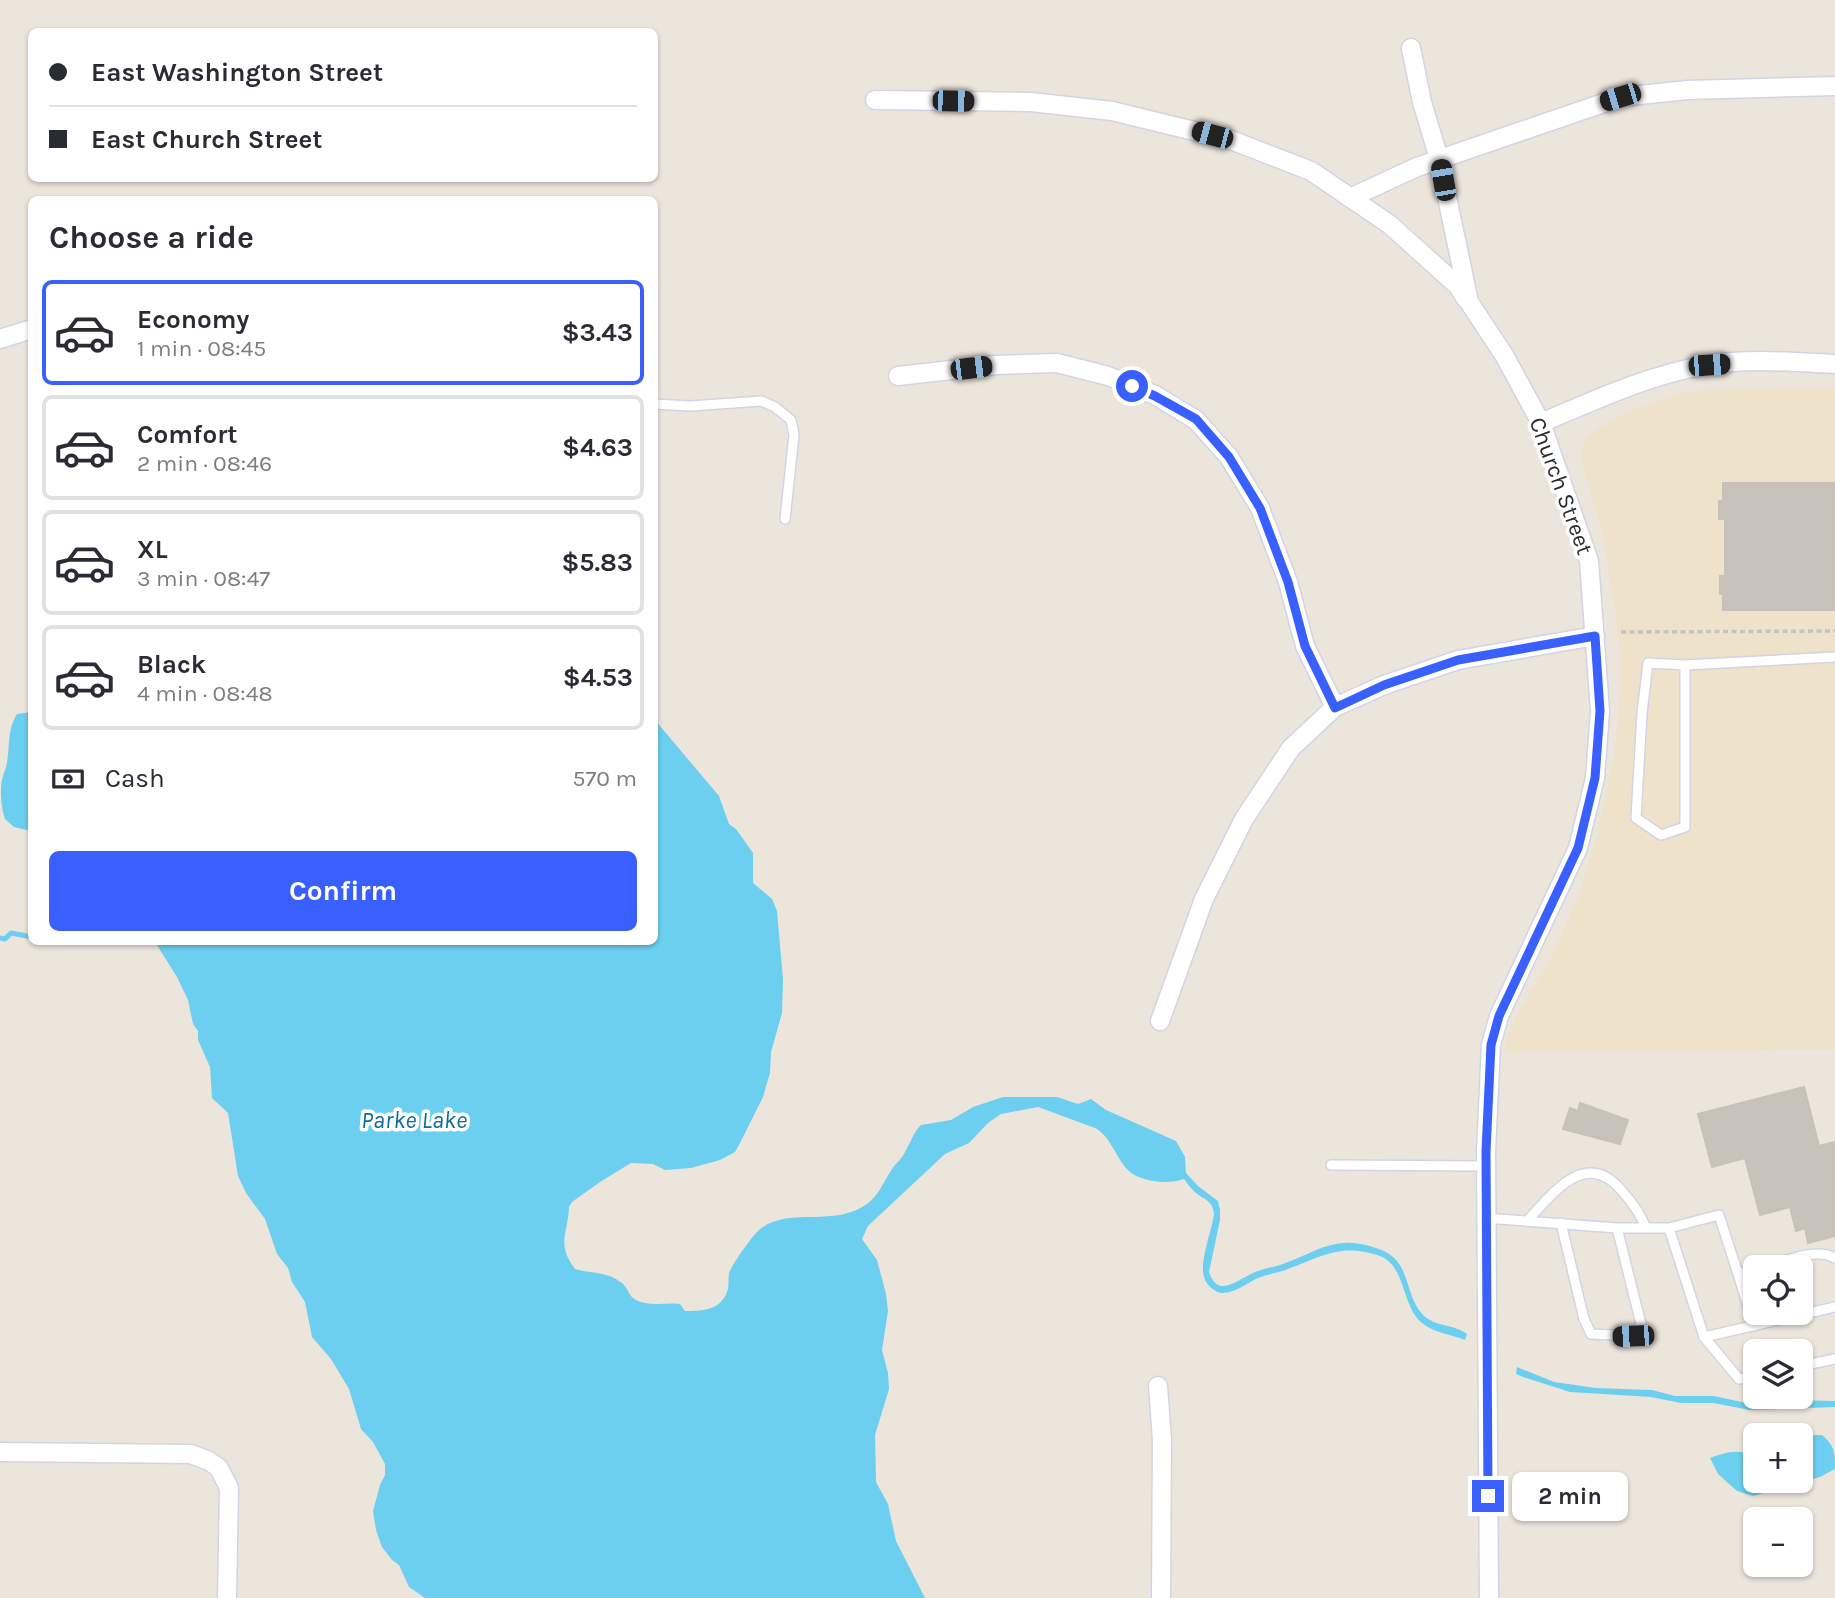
<!DOCTYPE html>
<meta charset="utf-8">
<style>
:root{--surface:#fff;--page:#f2f2f3;--text:#2b2b33;--muted:#7c7c81;--line:#e1e1e2;--accent:#395ffc}
body{margin:0;font-family:Karla,sans-serif;background:var(--page);color:var(--text);height:100vh;display:flex;flex-direction:column;font-size:26px;white-space:nowrap}
*{box-sizing:border-box;margin:0}
p{font-size:23px;color:var(--muted)}
.icon{flex:none;width:38px;height:38px;fill:none;stroke:currentColor;stroke-width:2;stroke-linecap:round;stroke-linejoin:round}
.map{position:relative;flex:1;overflow:hidden}
.sheet{position:absolute;left:28px;top:196px;width:630px;height:749px;display:flex;flex-direction:column;background:var(--surface);border-radius:10px;box-shadow:0 2px 5px #0004}
.sheet>*{flex:none}
.hud{position:absolute;left:28px;top:28px;width:630px;height:154px;border-radius:10px;box-shadow:0 2px 5px #0004;display:grid;align-content:center;height:154px;padding:0 21px;background:var(--surface)}
.tools{position:absolute;left:1743px;top:1255px;display:grid;gap:14px}
.tools a{display:grid;place-items:center;width:70px;height:70px;border-radius:10px;background:var(--surface);box-shadow:0 2px 5px #0004;font-size:35px}
.end{position:absolute;width:32px;height:32px;margin:-16px;border:9px solid #395ffc;background:#fff;box-shadow:0 0 0 4px #fff}
.from{border-radius:50%}
.bubble{position:absolute;height:49px;border-radius:10px;background:var(--surface);box-shadow:0 2px 5px #0004;font-size:23px;font-weight:700;line-height:49px;text-align:center}
.car{position:absolute;width:21px;height:42px;margin:-21px -10px;border-radius:9px;box-shadow:0 0 5px 2px #0007;background:linear-gradient(#222 24%,#8ab4d8 0 40%,#222 0 76%,#8ab4d8 0 86%,#222 0)}
.hud b{display:flex;align-items:center;gap:24px;height:66px;font-size:26px}
.hud b+b{border-top:2px solid var(--line)}
.hud i{width:18px;height:18px;background:var(--text)}
ul{padding:0;list-style:none}
li{display:flex;align-items:center;gap:21px;height:105px;margin:0 14px 10px;padding:0 7px;border:4px solid var(--line);border-radius:10px}
li div{flex:1}
li b{display:block;font-size:26px}
li em{font-style:normal;font-weight:700}
li.selected{border-color:var(--accent)}
li>.icon{width:63px;height:63px;stroke-width:1.5}
h2{padding:0 21px;font-size:32px;line-height:84px}
.pay{display:flex;align-items:center;gap:18px;height:77px;padding:0 21px;font-size:26px}
.pay p{margin-inline-start:auto}
.button{display:flex;gap:14px;margin-top:auto;padding:14px 21px}
.button a{flex:1;height:80px;border-radius:10px;background:var(--accent);color:#fff;font-size:28px;font-weight:700;line-height:80px;text-align:center}
.map>svg:first-child{display:block}
.education{fill:#eee2cb}
.water{fill:#6dcff0}
.lines{fill:none;stroke-linecap:round;stroke-linejoin:round}
.stream{stroke:#6dcff0;stroke-width:5}
.building{fill:#c7c3ba;stroke:#c8c1b5;stroke-width:2}
.lane-casing{stroke:#d1d5e3;stroke-width:12}
.street-casing{stroke:#d1d5e3;stroke-width:21}
.path{stroke:#c3c3c3;stroke-width:3.5;stroke-dasharray:5 3.5;stroke-linecap:butt}
.lane{stroke:#fff;stroke-width:9}
.street{stroke:#fff;stroke-width:18}
.route{stroke:#395ffc;stroke-width:9}
.labels{text-anchor:middle;dominant-baseline:central;stroke-width:7;stroke-linejoin:round;paint-order:stroke}
.street-label{font-size:23px;fill:#2a2a2a;stroke:#fff}
.water-label{font-size:24px;font-style:italic;fill:#0c6c9d;stroke:#fff}
</style>
<div class="map">
<svg width="1835" height="1598" viewBox="0 0 1835 1598">
<rect width="100%" height="100%" fill="#ece5dc"/>
<path class="education" d="M1835 387V1050L1505 1052 1506 1040 1515 1019 1548 963 1578 898 1595 843 1614 757 1619 712 1620 655 1617 623 1602 531 1581 460 1582 448 1589 436 1597 429 1628 411 1683 393 1713 389Z"/>
<path class="water" d="M31 712V831L14 827 5 819C1 808 0 791 2 780 3 774 6 769 7 763 10 745 7 730 17 714Z
M655 720 719 796 729 824 736 829 753 853V883L772 899 777 911 783 979 782 1013 771 1052 770 1073 763 1097 739 1145 735 1152 720 1160 691 1168 665 1170 653 1164 631 1163 600 1182 572 1202 569 1207C568 1234 556 1244 575 1269 592 1274 607 1271 622 1283 628 1288 629 1297 636 1300 650 1307 666 1302 680 1304L685 1311C704 1311 722 1310 728 1289 729 1284 728 1278 729 1273 733 1263 749 1241 756 1233 783 1204 833 1229 867 1204 879 1195 884 1181 892 1169 896 1163 902 1159 905 1152 911 1142 913 1133 921 1125L951 1120 973 1107 1003 1097H1057L1078 1104 1091 1099 1106 1110 1176 1141 1185 1157 1186 1173 1198 1186 1218 1201 1220 1210V1220L1209 1272C1211 1278 1215 1286 1223 1286 1232 1286 1244 1277 1253 1273 1264 1268 1277 1267 1288 1262 1307 1255 1324 1244 1344 1243 1355 1242 1366 1245 1376 1248 1413 1259 1402 1292 1423 1315 1435 1327 1454 1324 1467 1334L1465 1340C1448 1333 1430 1333 1417 1318 1402 1300 1404 1265 1380 1256 1340 1243 1324 1256 1288 1269 1278 1273 1268 1274 1258 1278 1247 1283 1235 1293 1223 1293 1215 1293 1206 1285 1204 1277 1199 1263 1212 1230 1214 1214 1213 1201 1205 1200 1196 1193 1191 1189 1188 1184 1184 1179 1168 1185 1137 1182 1126 1168 1115 1155 1110 1136 1095 1128L1038 1107 1001 1114 988 1123 969 1143 945 1154 868 1226 862 1239 877 1260 886 1294 888 1311 882 1350 888 1373 889 1389 875 1435 876 1482 888 1504 896 1541 925 1598H425L409 1587 399 1565 392 1560 382 1547 376 1530 373 1511 380 1485 385 1475V1464L373 1442 361 1429 349 1389 331 1359 312 1337 305 1302 292 1282 288 1268 277 1254 265 1219 246 1193 238 1176 228 1113 212 1098 210 1067 198 1040V1031L193 1024 188 1000 177 977 155 942H654Z
M1517 1367 1554 1382 1596 1388 1652 1390 1675 1396H1714L1751 1404 1786 1400 1835 1401V1407L1750 1410 1713 1403H1681L1651 1397 1570 1392 1523 1377 1516 1374Z
M1805 1435H1822C1835 1446 1835 1453 1835 1469L1820 1477 1753 1496 1737 1491 1718 1474 1710 1458C1727 1452 1739 1448 1755 1457V1480H1801V1438Z"/>
<g class="lines">
<path class="stream" d="M0 938 5 939 11 933 32 937"/>
</g>
<path class="building" d="M1723 483H1835V610H1723V594H1720V576H1725V519H1719V501H1723Z
M1804 1087 1819 1146 1835 1142V1236L1808 1243 1805 1228 1796 1231 1790 1207 1760 1215 1745 1158 1712 1167 1698 1114Z
M1580 1103 1628 1120 1620 1144 1563 1129 1570 1108 1578 1111Z"/>
<g class="lines">
<defs>
<path id="lane" d="M654 404 690 406 761 401 775 407 791 420 794 435 785 519
M1685 665V827L1661 835 1636 818 1642 713 1648 663 1685 665 1835 657
M1331 1165 1486 1166
M1485 1218 1617 1228H1669L1704 1337 1739 1379 1755 1376
M1527 1221C1554 1192 1586 1148 1622 1191 1633 1203 1640 1213 1646 1228
M1561 1223 1584 1319 1591 1334 1633 1336 1641 1324 1617 1228
M1669 1228 1719 1215 1738 1274 1755 1270
M1765 1267C1785 1261 1816 1247 1835 1258
M1738 1274 1754 1326
M1704 1337 1835 1307
M1801 1366 1835 1359"/>
<path id="street" d="M1411 48 1422 102 1439 159 1469 302 1504 355 1541 423 1589 561 1600 711 1595 778 1578 848 1499 1016 1491 1045 1486 1151 1489 1598
M875 100 1031 102 1112 111 1231 140 1311 171 1389 224 1458 286 1466 299
M1350 198 1417 167 1621 97 1687 90 1835 86
M0 339 32 329
M898 376 996 365 1057 363 1108 376 1155 395 1196 420 1229 457 1260 508 1288 582 1305 646 1335 707 1291 748 1244 819 1204 899 1160 1021
M1541 423C1595 400 1648 375 1707 365 1749 358 1793 362 1835 364
M1335 707 1384 685 1458 660 1595 636
M1158 1386 1162 1440 1161 1598
M0 1452 191 1454 209 1461 219 1468 229 1488 227 1598"/>
</defs>
<use href="#lane" class="lane-casing"/>
<use href="#street" class="street-casing"/>
<path class="path" d="M1621 632 1835 631"/>
<use href="#lane" class="lane"/>
<use href="#street" class="street"/>
</g>
<g class="lines">
<path class="route" d="M1132 386 1155 396 1196 419 1229 457 1260 508 1288 582 1305 646 1335 708 1384 685 1458 660 1595 636 1600 711 1595 778 1578 848 1499 1016 1491 1045 1486 1151 1488 1496"/>
</g>
<g class="labels">
<g class="street-label">
<text transform="translate(1561 486) rotate(70)">Church Street</text>
</g>
<g class="water-label">
<text x="414" y="1120">Parke Lake</text>
</g>
</g>
</svg>
<div class="tools">
<a><svg class="icon" aria-label="locate" viewBox="0 0 24 24"><circle cx="12" cy="12" r="6"/><path d="M12 2v4M12 18v4M2 12h4M18 12h4"/></svg></a>
<a><svg class="icon" aria-label="layers" viewBox="0 0 24 24"><path d="M12 4l9 5-9 5-9-5zM3 14l9 5 9-5"/></svg></a>
<a>+</a>
<a>−</a>
</div>
<i class="end from" style="left:1132px;top:386px"></i>
<i class="end" style="left:1488px;top:1496px"></i>
<div class="bubble" style="left:1512px;top:1472px;width:116px">2 min</div>
<i class="car" style="left:1620px;top:97px;rotate:253deg"></i>
<i class="car" style="left:953px;top:101px;rotate:91deg"></i>
<i class="car" style="left:1212px;top:135px;rotate:285deg"></i>
<i class="car" style="left:1443px;top:180px;rotate:350deg"></i>
<i class="car" style="left:1709px;top:365px;rotate:86deg"></i>
<i class="car" style="left:971px;top:368px;rotate:83deg"></i>
<i class="car" style="left:1633px;top:1336px;rotate:268deg"></i>
<div class="hud">
<b><i class="from"></i>East Washington Street</b>
<b><i></i>East Church Street</b>
</div>
<section class="sheet">
<h2>Choose a ride</h2>
<ul>
<li class="selected"><svg class="icon" aria-label="car" viewBox="0 0 24 24"><path d="M5 17H2v-5l4-1 3-4h7l3 4 3 1v5h-3M9 17h6M6 11h13"/><circle cx="7" cy="17" r="2"/><circle cx="17" cy="17" r="2"/></svg><div><b>Economy</b><p>1 min · 08:45</p></div><em>$3.43</em></li>
<li><svg class="icon" aria-label="car" viewBox="0 0 24 24"><path d="M5 17H2v-5l4-1 3-4h7l3 4 3 1v5h-3M9 17h6M6 11h13"/><circle cx="7" cy="17" r="2"/><circle cx="17" cy="17" r="2"/></svg><div><b>Comfort</b><p>2 min · 08:46</p></div><em>$4.63</em></li>
<li><svg class="icon" aria-label="car" viewBox="0 0 24 24"><path d="M5 17H2v-5l4-1 3-4h7l3 4 3 1v5h-3M9 17h6M6 11h13"/><circle cx="7" cy="17" r="2"/><circle cx="17" cy="17" r="2"/></svg><div><b>XL</b><p>3 min · 08:47</p></div><em>$5.83</em></li>
<li><svg class="icon" aria-label="car" viewBox="0 0 24 24"><path d="M5 17H2v-5l4-1 3-4h7l3 4 3 1v5h-3M9 17h6M6 11h13"/><circle cx="7" cy="17" r="2"/><circle cx="17" cy="17" r="2"/></svg><div><b>Black</b><p>4 min · 08:48</p></div><em>$4.53</em></li>
</ul>
<div class="pay"><svg class="icon" aria-label="cash" viewBox="0 0 24 24"><path d="M3 7h18v10H3z"/><circle cx="12" cy="12" r="2"/></svg>Cash<p>570 m</p></div>
<div class="button"><a>Confirm</a></div>
</section>
</div>
